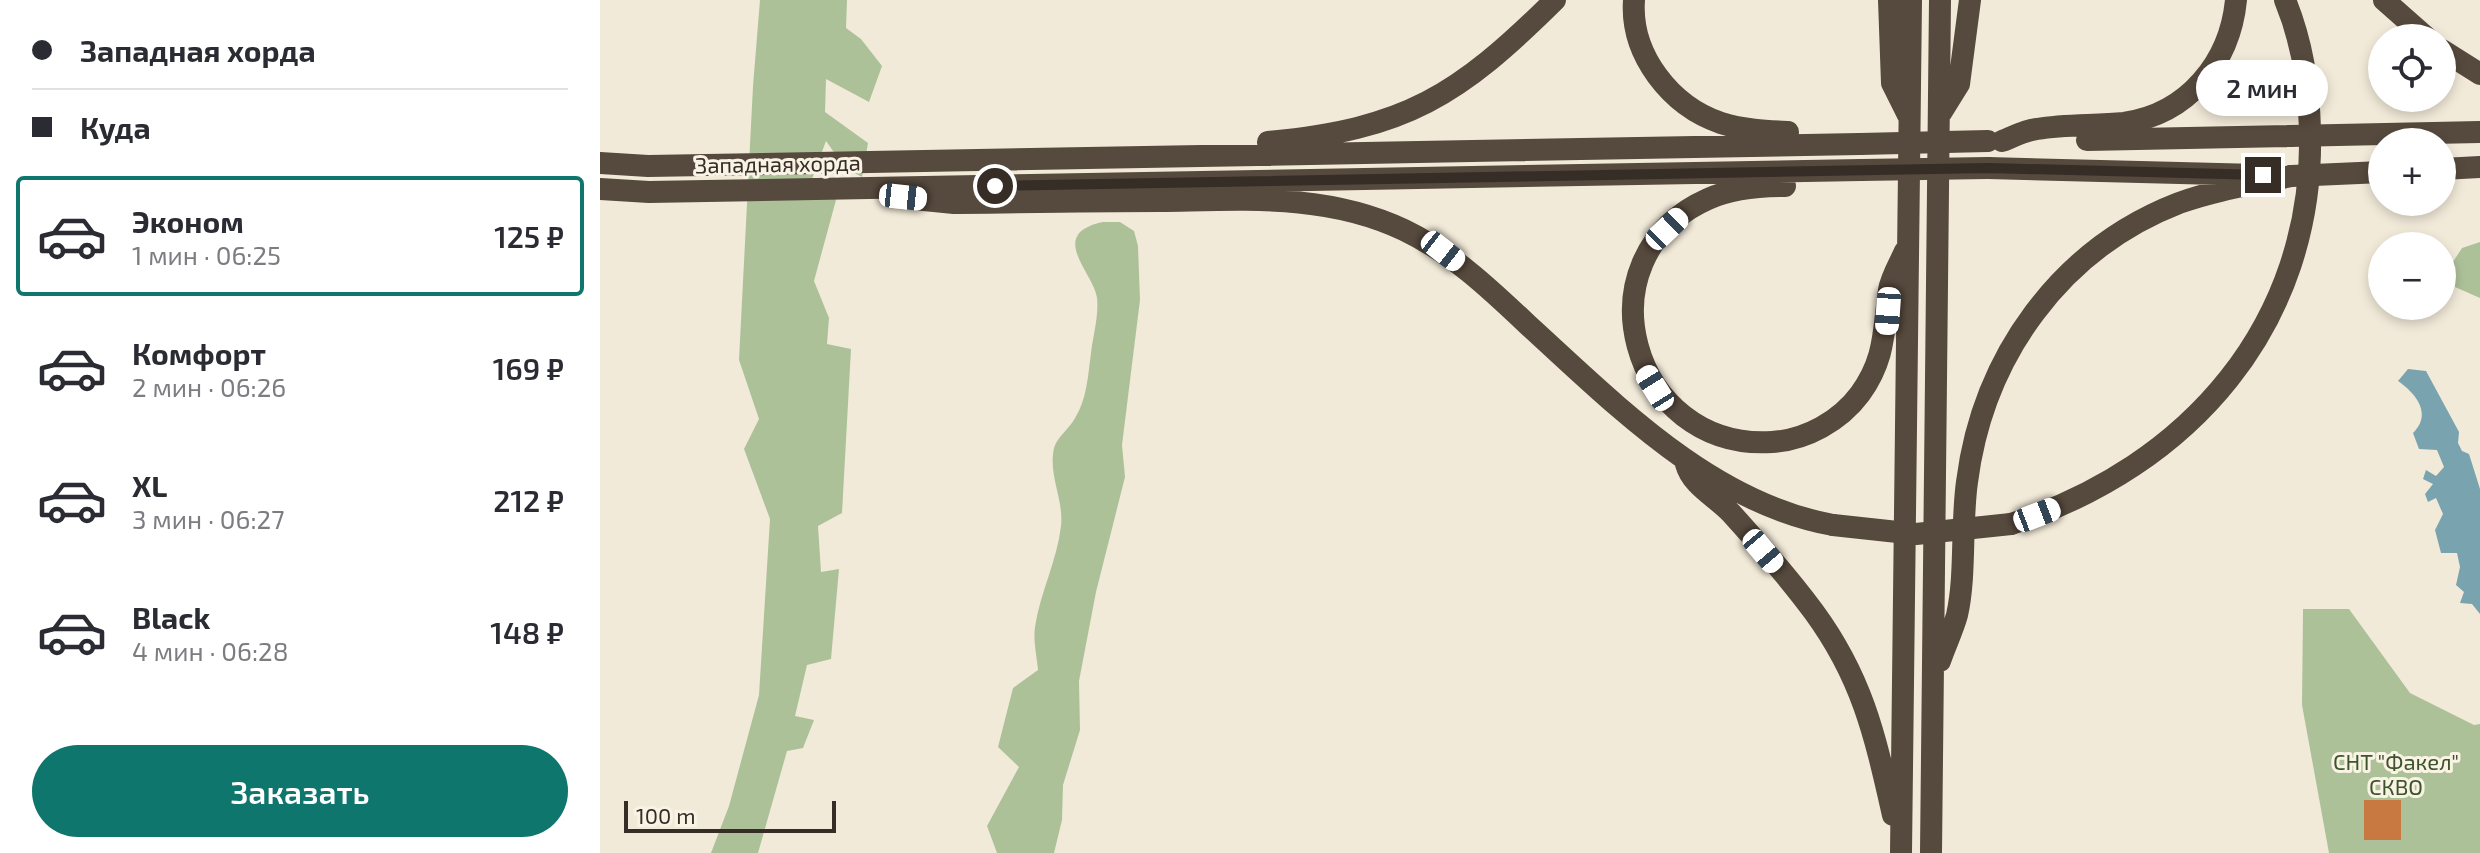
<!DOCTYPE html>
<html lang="ru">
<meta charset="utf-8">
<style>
:root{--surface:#fff;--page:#f7f7f7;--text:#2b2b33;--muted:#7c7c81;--line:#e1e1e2;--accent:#0f766e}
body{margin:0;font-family:"Exo 2",sans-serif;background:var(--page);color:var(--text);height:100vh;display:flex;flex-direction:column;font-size:30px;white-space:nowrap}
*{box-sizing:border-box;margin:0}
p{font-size:26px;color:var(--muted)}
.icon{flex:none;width:44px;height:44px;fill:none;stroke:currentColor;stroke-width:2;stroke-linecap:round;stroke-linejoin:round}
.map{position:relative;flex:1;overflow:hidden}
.drawer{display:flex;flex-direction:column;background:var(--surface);width:600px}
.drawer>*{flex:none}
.top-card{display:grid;align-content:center;height:176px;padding:0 32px;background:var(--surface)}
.fabs{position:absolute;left:1768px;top:24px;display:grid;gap:16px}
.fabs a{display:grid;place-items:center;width:88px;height:88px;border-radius:50%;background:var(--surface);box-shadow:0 4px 12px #0003;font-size:40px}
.scale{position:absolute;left:24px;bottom:20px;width:212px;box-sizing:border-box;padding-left:8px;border:4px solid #352d26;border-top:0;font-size:22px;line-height:28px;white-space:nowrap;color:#352d26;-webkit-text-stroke:6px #f9f3e5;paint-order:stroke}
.end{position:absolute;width:36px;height:36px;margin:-18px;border:10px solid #352d26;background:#fff;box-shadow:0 0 0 4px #fff}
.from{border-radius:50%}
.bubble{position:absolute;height:56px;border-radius:28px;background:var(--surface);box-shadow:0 4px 12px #0003;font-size:26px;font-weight:600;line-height:56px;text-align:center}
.car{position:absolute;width:24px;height:48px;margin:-24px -12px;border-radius:10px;box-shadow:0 0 6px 2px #0007;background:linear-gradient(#fff 24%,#345 0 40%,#fff 0 76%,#345 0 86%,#fff 0)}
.top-card b{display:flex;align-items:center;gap:28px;height:76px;font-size:30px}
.top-card b+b{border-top:2px solid var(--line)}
.top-card i{width:20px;height:20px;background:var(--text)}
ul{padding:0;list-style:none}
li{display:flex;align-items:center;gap:24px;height:120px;margin:0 16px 12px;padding:0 16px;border:4px solid transparent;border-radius:8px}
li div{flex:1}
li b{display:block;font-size:30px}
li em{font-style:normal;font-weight:600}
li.active{border-color:var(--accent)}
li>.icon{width:72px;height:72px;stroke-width:1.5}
.cta{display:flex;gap:16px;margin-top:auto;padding:16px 32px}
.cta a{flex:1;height:92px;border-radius:48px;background:var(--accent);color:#fff;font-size:32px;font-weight:600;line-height:92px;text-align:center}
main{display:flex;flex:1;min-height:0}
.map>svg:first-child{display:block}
.green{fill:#adc199}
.water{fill:#78a3af}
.building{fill:#c87841}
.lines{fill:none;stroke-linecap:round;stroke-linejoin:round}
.highway{stroke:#56493d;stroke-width:22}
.highway-bridge{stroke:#56493d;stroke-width:22}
.route{stroke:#352d26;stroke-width:10}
.labels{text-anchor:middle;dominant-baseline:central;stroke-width:6;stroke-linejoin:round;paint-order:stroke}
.street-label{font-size:22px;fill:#352d26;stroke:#f9f3e5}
.park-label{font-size:22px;fill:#3d542a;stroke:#f9f3e5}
</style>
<main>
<section class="drawer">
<div class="top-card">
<b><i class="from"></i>Западная хорда</b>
<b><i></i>Куда</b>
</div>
<ul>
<li class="active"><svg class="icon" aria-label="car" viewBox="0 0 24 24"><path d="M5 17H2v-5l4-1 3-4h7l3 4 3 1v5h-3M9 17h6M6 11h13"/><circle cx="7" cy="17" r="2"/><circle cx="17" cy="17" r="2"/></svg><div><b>Эконом</b><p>1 мин · 06:25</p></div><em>125 ₽</em></li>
<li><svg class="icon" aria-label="car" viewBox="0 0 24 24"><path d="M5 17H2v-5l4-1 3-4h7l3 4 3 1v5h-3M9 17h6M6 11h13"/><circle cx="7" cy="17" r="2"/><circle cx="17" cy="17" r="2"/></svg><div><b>Комфорт</b><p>2 мин · 06:26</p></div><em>169 ₽</em></li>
<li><svg class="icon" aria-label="car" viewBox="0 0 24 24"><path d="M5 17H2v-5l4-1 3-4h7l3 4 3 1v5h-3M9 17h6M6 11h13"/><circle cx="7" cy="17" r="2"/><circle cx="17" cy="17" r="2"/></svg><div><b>XL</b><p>3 мин · 06:27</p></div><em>212 ₽</em></li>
<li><svg class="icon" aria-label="car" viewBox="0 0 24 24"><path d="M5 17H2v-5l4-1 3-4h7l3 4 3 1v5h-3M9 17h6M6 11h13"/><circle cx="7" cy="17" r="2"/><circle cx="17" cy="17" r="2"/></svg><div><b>Black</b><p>4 мин · 06:28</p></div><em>148 ₽</em></li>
</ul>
<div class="cta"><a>Заказать</a></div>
</section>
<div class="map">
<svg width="1880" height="853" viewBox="0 0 1880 853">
<rect width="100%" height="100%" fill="#f2ead9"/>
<path class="green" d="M160 0H247L246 28 261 39 282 66 269 102 226 79 225 112 268 143 262 177 245 168 226 141 212 179 239 189 214 281 229 318 227 344 251 349 242 513 218 526 221 572 239 569 231 659 207 665 195 716 214 720 203 748 187 751 158 853H111L129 806 159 695 170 519 144 449 159 419 139 360 153 86Z
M503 222H520L534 231 538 246 540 300 522 445 525 477 496 592 479 681 480 730 463 785 462 820 454 853H397L387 826 419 767 398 747 413 688 438 670C437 657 433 641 435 627 440 593 457 561 461 526 464 499 448 476 454 448 457 437 470 428 475 418 487 399 488 375 491 353 493 336 499 315 497 298 494 273 446 234 503 222Z
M1880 242V298L1855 287 1849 268 1862 248Z
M1703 609H1749L1810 693 1874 725 1880 724V853H1729L1702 705Z"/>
<path class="water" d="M1808 369 1826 371 1859 432 1858 443 1862 451 1869 454 1880 489V614L1872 604 1860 603 1864 592 1856 585 1860 567 1857 553H1841L1835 530 1843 514 1836 498 1828 502 1825 494 1833 484 1823 479 1826 470 1836 476 1844 467 1837 450 1819 449 1813 433C1833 413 1815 393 1798 381Z"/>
<path class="building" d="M1764 800H1801V840H1764Z"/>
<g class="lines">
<path class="highway" d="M1034 0C1030 55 1071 106 1121 123 1143 130 1166 131 1188 132
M1289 0 1292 83 1308 115
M1784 0 1827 38
M1842 50 1880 74
M1341 113 1359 84 1370 0
M1487 140 1690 136
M1402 141C1413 137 1425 130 1437 129 1466 124 1495 126 1524 123 1588 114 1630 62 1636 0
M668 142C806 129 858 96 955 0
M0 163 48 166 1260 144
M1388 168 1658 175
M1842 169 1880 167
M1185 186C1159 186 1132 188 1108 199 977 257 1030 451 1172 442 1206 440 1240 421 1260 394 1286 358 1283 331 1289 290 1291 277 1300 263 1305 251
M0 189 49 192 1261 170
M314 199 354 203C423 202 491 201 560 201 644 200 726 193 804 230 852 253 889 288 928 325 1016 405 1111 503 1233 525
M1086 464C1092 486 1116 497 1131 513 1159 544 1189 578 1214 612 1263 679 1275 736 1293 815
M1411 524C1589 467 1715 324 1710 130 1709 86 1702 41 1685 0
M1340 661C1345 646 1353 630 1357 615 1366 576 1361 524 1367 482 1383 357 1460 249 1579 203 1615 190 1654 184 1691 176
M1301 853 1311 0
M1331 853 1340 0"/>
<path class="highway-bridge" d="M1690 136 1880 132
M1260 144 1388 141
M1261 170 1388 168
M1691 176 1782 172
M1233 525 1316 534 1411 524"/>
</g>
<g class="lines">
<path class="route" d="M395 186 1388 168 1663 175"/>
</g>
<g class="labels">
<g class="street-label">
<text transform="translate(178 163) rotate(-1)">Западная хорда</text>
</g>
<g class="park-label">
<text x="1796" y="761">СНТ "Факел"<tspan x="1796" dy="25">СКВО</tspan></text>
</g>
</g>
</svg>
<div class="fabs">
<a><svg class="icon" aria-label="locate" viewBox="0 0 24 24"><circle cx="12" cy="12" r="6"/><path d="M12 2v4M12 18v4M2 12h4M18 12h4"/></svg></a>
<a>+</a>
<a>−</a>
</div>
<div class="scale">100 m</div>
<i class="end from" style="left:395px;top:186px"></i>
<i class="end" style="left:1663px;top:175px"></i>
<div class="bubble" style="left:1596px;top:60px;width:132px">2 мин</div>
<i class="car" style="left:303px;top:197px;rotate:96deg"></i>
<i class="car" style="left:1067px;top:229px;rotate:46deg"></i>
<i class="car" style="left:843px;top:251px;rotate:128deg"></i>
<i class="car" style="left:1288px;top:311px;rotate:184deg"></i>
<i class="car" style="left:1055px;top:388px;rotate:328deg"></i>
<i class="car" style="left:1437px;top:515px;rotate:69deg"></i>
<i class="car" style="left:1163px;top:551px;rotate:140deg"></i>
</div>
</main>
